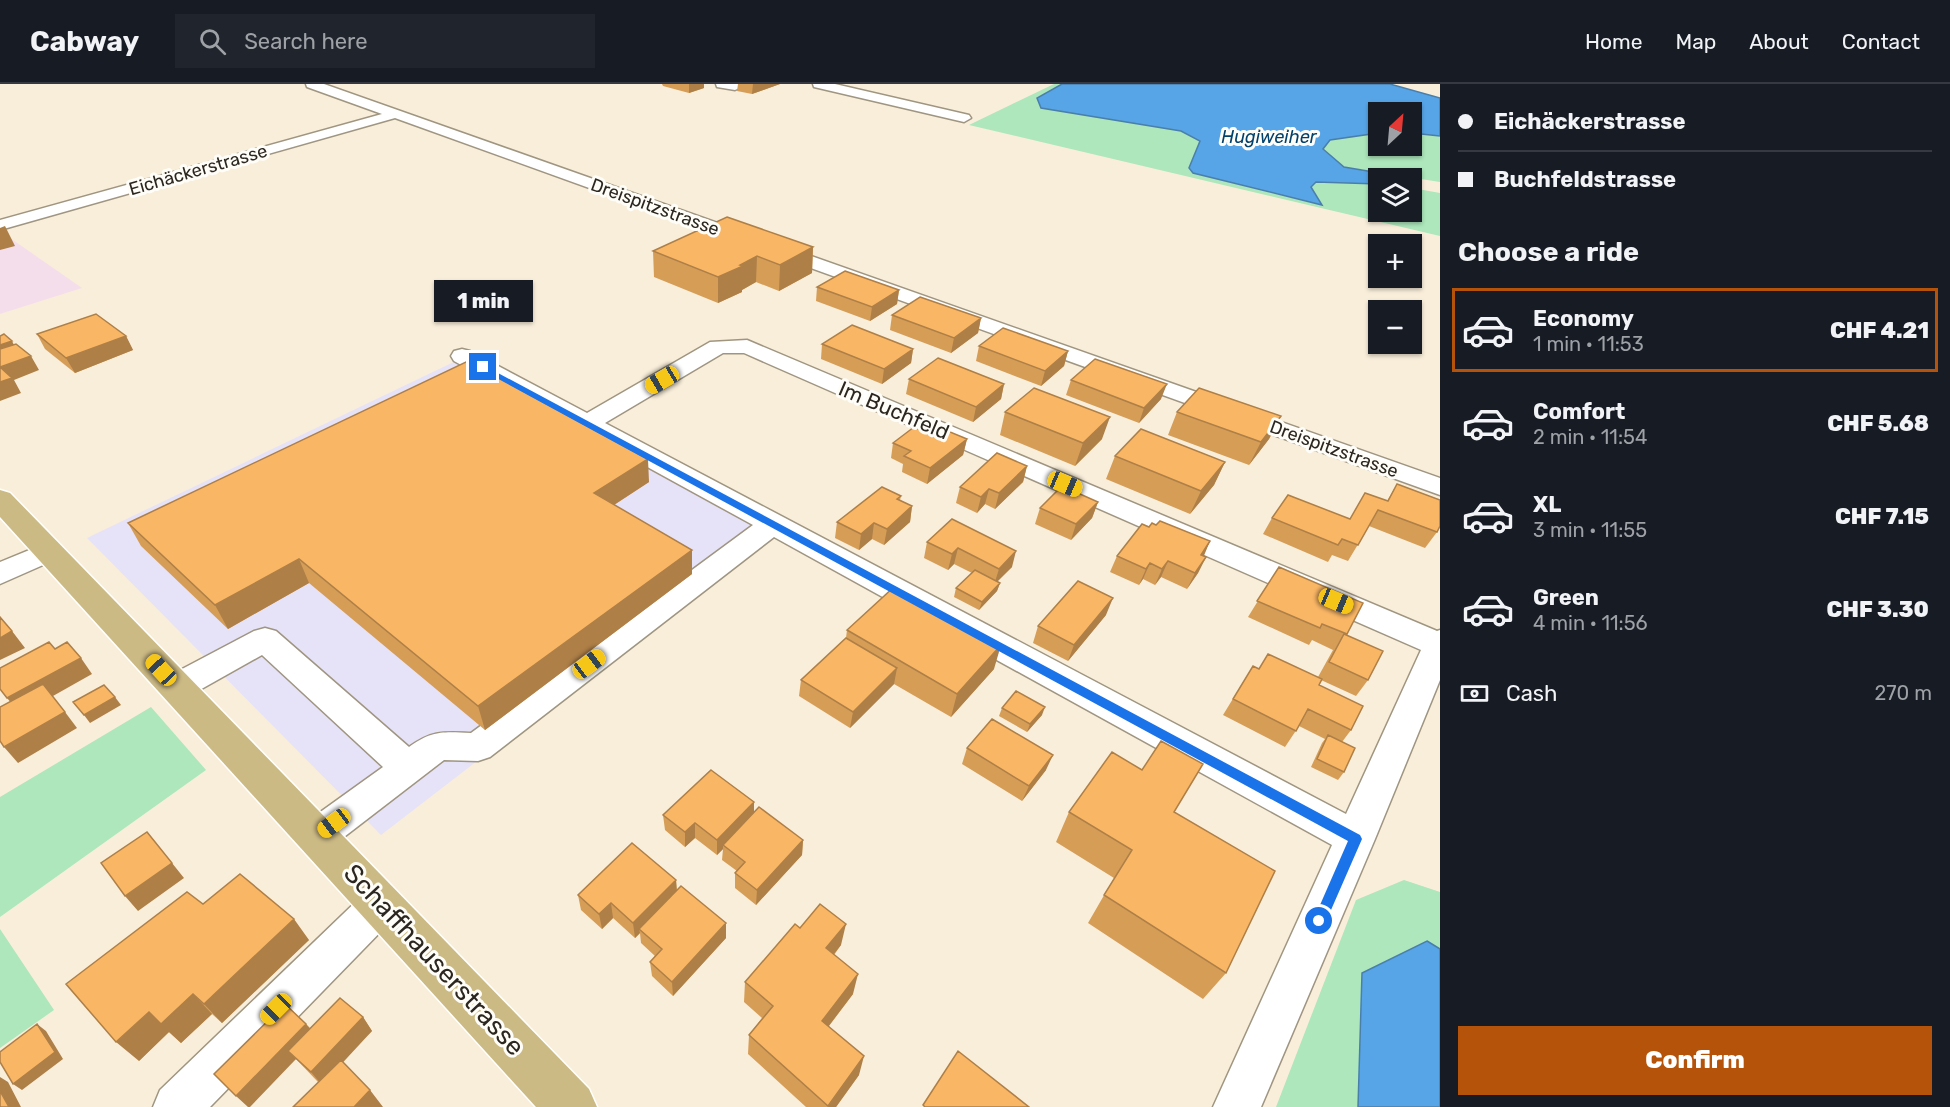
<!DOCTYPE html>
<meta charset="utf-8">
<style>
:root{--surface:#171b24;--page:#20242c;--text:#f1f3f6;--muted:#9ea1a6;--line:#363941;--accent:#b45309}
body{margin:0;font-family:Rubik,sans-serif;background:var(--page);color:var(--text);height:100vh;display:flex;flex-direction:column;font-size:22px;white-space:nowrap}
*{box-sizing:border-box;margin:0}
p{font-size:20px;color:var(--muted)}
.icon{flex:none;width:33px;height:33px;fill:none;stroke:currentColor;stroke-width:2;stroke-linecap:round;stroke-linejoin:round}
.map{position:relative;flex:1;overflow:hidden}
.side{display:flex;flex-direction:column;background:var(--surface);width:510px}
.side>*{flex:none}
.guide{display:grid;align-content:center;height:132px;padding:0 18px;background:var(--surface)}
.needle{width:39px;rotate:26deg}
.tools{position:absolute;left:1368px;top:18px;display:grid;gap:12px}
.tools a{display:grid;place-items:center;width:54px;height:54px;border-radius:0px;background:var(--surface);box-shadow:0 2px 4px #0004;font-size:30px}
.end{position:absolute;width:27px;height:27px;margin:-14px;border:8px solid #1a73e8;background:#fff;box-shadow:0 0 0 3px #fff}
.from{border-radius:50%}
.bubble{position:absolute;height:42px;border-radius:0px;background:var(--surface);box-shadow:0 2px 4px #0004;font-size:20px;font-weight:800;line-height:42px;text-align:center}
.car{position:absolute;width:18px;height:36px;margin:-18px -9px;border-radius:8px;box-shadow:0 0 4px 2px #0007;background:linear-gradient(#f5c518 24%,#345 0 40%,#f5c518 0 76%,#345 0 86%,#f5c518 0)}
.guide b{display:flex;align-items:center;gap:21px;height:57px;font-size:22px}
.guide b+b{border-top:2px solid var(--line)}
.guide i{width:15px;height:15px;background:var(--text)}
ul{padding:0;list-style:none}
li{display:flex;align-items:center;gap:18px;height:84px;margin:0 12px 9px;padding:0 6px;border:3px solid transparent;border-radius:0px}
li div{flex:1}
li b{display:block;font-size:22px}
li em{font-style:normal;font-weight:800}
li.selected{border-color:var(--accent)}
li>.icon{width:54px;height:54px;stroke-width:1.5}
h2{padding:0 18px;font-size:27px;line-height:72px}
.pay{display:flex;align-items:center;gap:15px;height:66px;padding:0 18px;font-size:22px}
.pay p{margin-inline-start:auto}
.cta{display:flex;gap:12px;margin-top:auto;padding:12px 18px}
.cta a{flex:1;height:69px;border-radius:0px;background:var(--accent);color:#fff;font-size:24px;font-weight:800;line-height:69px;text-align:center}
header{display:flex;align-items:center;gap:36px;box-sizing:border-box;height:84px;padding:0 30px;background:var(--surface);border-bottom:2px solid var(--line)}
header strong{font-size:28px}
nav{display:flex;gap:33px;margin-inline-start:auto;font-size:21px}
.search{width:420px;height:54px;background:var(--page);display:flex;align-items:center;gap:15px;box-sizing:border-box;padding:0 21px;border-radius:0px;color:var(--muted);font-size:22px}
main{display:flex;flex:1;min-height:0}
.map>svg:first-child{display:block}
.industrial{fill:#e6e2f8}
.education{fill:#f5deeb}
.green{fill:#ade7bb}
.water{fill:#57a5e7;stroke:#4a7fab;stroke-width:1.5}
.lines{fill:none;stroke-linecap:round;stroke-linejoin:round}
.minor-casing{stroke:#9f9581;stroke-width:3}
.major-casing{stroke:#fff;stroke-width:3}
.minor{fill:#fff;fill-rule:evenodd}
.major{fill:#ccba85;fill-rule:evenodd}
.wall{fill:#d69d57}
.shaded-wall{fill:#ae7f47}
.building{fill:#f9b665;stroke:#ae7f47;stroke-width:1.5}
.route{fill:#1a73e8}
.labels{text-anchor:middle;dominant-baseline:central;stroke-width:6;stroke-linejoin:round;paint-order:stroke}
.far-water-label{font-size:18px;font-style:italic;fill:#02416c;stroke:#fffdf8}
.far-street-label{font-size:18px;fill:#2b2720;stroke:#fffdf8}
.street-label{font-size:21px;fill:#2b2720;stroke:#fffdf8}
.near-street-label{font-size:26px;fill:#2b2720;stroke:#fffdf8}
</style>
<header>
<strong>Cabway</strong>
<div class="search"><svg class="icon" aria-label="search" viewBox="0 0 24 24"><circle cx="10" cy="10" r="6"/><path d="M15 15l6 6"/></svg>Search here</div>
<nav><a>Home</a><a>Map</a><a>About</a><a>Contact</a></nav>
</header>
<main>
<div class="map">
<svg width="1440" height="1023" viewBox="0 0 1440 1023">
<rect width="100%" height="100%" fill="#f9eeda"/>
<path class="industrial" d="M460 275 777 446 381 751 87 454Z"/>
<path class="education" d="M0 147 82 204 0 230Z"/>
<path class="green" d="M1054 0H1062L1038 14 1041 24 1181 47 1200 57 1189 84 1193 89 1321 121 1311 102 1316 98 1378 100V128H1412V104L1440 109V152L969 41Z
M1378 49V62H1412V49L1440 52V98L1344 83 1323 65 1330 56Z
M151 623 206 686 0 833V713Z
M1404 796 1440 808V865L1427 857 1362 889 1358 1023H1276L1356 816Z
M0 845 54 926 0 964Z"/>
<path class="water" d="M1062 0H1390L1440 14V52L1412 49V28H1378V49L1330 56 1323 65 1344 83 1409 94H1378V100L1316 98 1311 103 1322 121 1193 89 1189 84 1200 57 1181 47 1041 24 1037 14Z
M1427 857 1440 865V1023H1358L1362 889Z"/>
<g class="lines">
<defs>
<path id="minor" d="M306 0H324L1440 394V411L395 34 0 146V136L382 30 307 3Z
M716 0H748L735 6 717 3Z
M813 0H835L969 31 971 34 964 38 814 3Z
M747 256 1437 547 1440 546V596L1375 755 1261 1023H1213L1332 761 774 453 490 673 478 677 444 676 331 763 318 768 305 763 299 751 305 739 383 683 262 571 189 612 177 616 165 612 160 603 165 594 254 547 265 544 276 547 409 663C433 646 443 648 471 649L753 441 454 277 451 272 454 267 462 265 470 267 587 329 710 258ZM723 269H744L1421 566 1346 730 605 339Z
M49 458 59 460 63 467 59 474 0 500V478Z
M381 801 395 807 401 820 395 833 210 1023H153L160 1006 367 807Z"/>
<path id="major" d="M0 406 10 409 589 1005 597 1023H536L0 433Z"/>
</defs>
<use href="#minor" class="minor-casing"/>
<use href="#major" class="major-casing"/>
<use href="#minor" class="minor"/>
<use href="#major" class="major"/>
</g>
<path class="wall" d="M662 0H704V4L689 9 663 2Z
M738 0H780L752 10 737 7Z
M813 163 812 189 779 207 756 198 742 206V208L718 219 654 193 653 167Z
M817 203 899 206 897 220 870 237 816 217Z
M892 231 981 234 978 249 951 269 890 246Z
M37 250 126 252 133 266 75 289 45 265Z
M822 260 913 265 911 279 882 300 821 275Z
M979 262 1068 267 1064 282 1041 302 976 277Z
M909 295 1004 300 1001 315 973 338 906 310Z
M1071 296 1161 315 1139 339 1066 311Z
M1005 328 1102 355 1075 382 1000 351Z
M1177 328 1281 332 1269 355 1249 381 1168 351Z
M933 352 967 355 963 371 927 400 902 388 903 380 891 374 893 359Z
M1115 372 1225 378 1214 401 1190 430 1106 395Z
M1027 382 1023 398 995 425 985 420 977 429 956 419 960 403Z
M649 398 614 421 692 466V490L485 646 309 499 228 545 141 462 128 439Z
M1397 400 1437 448 1425 464 1369 442 1348 477 1332 471 1328 478 1263 450 1272 434 1350 435 1365 409 1387 417Z
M901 412 900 416 912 422 910 438 884 461 872 455 859 466 835 454 837 438Z
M1098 418 1092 434 1071 456 1035 440 1040 424Z
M952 435 1012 483 997 497 1000 499 997 507 979 526 954 513 956 504 972 489 954 480 948 486 924 474 927 458Z
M1149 443 1210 457 1203 472 1206 473 1198 489 1187 505 1161 493 1155 501 1143 495 1139 501 1110 488 1117 472Z
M1279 483 1346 551 1368 596 1356 612 1321 596 1319 601 1351 646 1342 658 1344 688 1338 696 1311 683 1322 659 1325 655 1299 642 1285 663 1223 631 1253 582 1259 585 1318 593 1333 566 1312 556 1309 561 1248 533Z
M1106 531 1068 577 1033 559 1038 542Z
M847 546 994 585 951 633 894 600 850 644 799 612 801 596 846 554Z
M1002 624 1042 631 1027 648 999 632Z
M967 664 1046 686 1022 717 962 680Z
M754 718V729L803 756 802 771 756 821 735 804V789L737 787 722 776 723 765 717 771 695 754 685 763 665 746 663 731Z
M1069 728H1174L1226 889 1203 915 1088 839 1114 794 1056 758Z
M676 796 677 807 726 854 673 912 652 892 650 878 655 872 641 859 640 849 635 854 613 834 602 845 581 826 578 811Z
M203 820 309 856 222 939 212 930 181 959 169 948 139 977Z
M800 844 841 861 834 871 853 910 829 942 859 991 836 1023H806L748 970 749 951 762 934 744 918 745 898Z
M363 933 372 947 318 998 296 975 236 1012 306 940 310 944Z"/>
<path class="shaded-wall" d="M689 0H704V4L689 9Z
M753 0H780L752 10Z
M5 142 15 162 0 166V144Z
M813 163 812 189 779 207 780 181Z
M757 172 756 198 742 206V208L718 219V193Z
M899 206 897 220 870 237 872 223Z
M981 234 978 249 951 269 954 254Z
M126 252 133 266 75 289 66 274Z
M12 257 16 265 0 270V261Z
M913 265 911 279 882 300 884 285Z
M1068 267 1064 282 1041 302 1045 287Z
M31 272 39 286 14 296 21 309 0 317V283Z
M1004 300 1001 315 973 338 976 323Z
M1167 300 1161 315 1139 339 1144 324Z
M1281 332 1269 355 1249 381 1261 358Z
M1110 333 1102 355 1075 382 1083 359Z
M967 355 963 371 927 400 930 384Z
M648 375 649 398 597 432 594 409Z
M1225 378 1214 401 1190 430 1201 407Z
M1027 382 1023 398 995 425 999 409Z
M989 405 985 420 977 429 981 413Z
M1098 418 1092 434 1071 456 1076 440Z
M912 422 910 438 884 461 887 445Z
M874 439 872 455 859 466 861 450Z
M1210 457 1203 474 1201 471Z
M958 464 954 480 948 486 952 470Z
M692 466V490L485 646 478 622Z
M1016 467 1012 483 994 501 999 485Z
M1206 473 1198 489 1187 505 1195 489Z
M299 475 309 499 228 545 215 521Z
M1168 477 1161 493 1155 501 1162 485Z
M1150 479 1143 495 1139 501 1146 485Z
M1000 499 997 507 979 526 982 518Z
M1113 514 1106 531 1068 577 1074 561Z
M12 547 25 564 0 576V554Z
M1001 561 994 585 951 633 957 610Z
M81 574 92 590 21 630 7 614Z
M897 584 894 600 850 644 853 628Z
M115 613 121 621 90 639 84 631Z
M1045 623 1042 631 1027 648 1030 640Z
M65 628 77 644 18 679 4 663Z
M1053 671 1046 686 1022 717 1029 702Z
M754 718V733L723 761V765L717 771V756Z
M695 739V754L685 763V748Z
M803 756 802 771 756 821 757 806Z
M172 779 184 794 138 827 125 812Z
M676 796 677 811 639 845 640 849 635 854 633 839Z
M611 819 613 834 602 845 599 830Z
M294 835 309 856 222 939 204 920Z
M726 839V854L673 912 672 898Z
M846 840 841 861 822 885 826 864Z
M858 890 853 910 818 956 822 937Z
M193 910 212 930 181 959 169 948 139 977 116 958 149 928Z
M363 933 372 947 322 1001 311 988Z
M37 940 46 947 63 975 22 1006 13 1000Z
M306 940 317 953 288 967 296 975 250 1023H248L236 1012Z
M864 972 859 991 836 1023H828Z
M0 993 8 998 21 1023H9L0 1007Z
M370 1006 383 1023H354Z"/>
<path class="building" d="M727 133 813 163 780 181 757 172 740 181 743 182 718 193 653 167Z
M845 187 899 206 872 223 817 203Z
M920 213 981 234 954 254 892 231Z
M96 230 126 252 66 274 37 250Z
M852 241 913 265 884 285 822 260Z
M1003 244 1068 267 1045 287 979 262Z
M4 250 12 257 0 261V252Z
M16 260 31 272 0 283V265Z
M938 274 1004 300 976 323 909 295Z
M1095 275 1167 300 1144 324 1071 296Z
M468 277 648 375 594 409 692 466 478 622 299 475 215 521 128 439Z
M0 283 12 294 0 298Z
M1034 304 1110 333 1083 359 1005 328Z
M1199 304 1281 332 1261 358 1177 328Z
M914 343 933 352 943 345 967 355 930 384 904 372 911 367 893 359Z
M1141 345 1225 378 1201 407 1115 372Z
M997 369 1027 382 999 409 989 405 981 413 960 403Z
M1397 400 1440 416V442L1437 448 1378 426 1358 461 1342 455 1338 461 1272 434 1288 411 1350 435 1365 409 1388 417Z
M1062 402 1098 418 1076 440 1040 424Z
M882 403 901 412 897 415 912 422 887 445 874 439 861 450 837 438Z
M952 435 1016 467 999 485 958 464 952 470 927 458Z
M1160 437 1210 457 1201 471 1206 473 1195 489 1168 477 1162 485 1150 479 1146 485 1117 472 1142 440 1149 443 1152 439 1156 441Z
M1279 483 1363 519 1347 550 1322 540 1320 544 1257 517Z
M975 486 1000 499 982 518 956 504Z
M1078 497 1113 514 1074 561 1038 542Z
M894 503 1001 561 957 610 847 546Z
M0 533 12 547 0 554Z
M1344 550 1383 567 1368 596 1329 578Z
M846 554 897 584 853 628 801 596Z
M49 558 55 565 67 558 81 574 7 614 0 605V584Z
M1268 570 1322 595 1319 601 1363 622 1351 646 1308 625 1296 647 1233 615 1253 582 1259 585Z
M43 600 65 628 4 663 0 657V623Z
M104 601 115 613 84 631 73 618Z
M1016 607 1045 623 1030 640 1002 624Z
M992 635 1053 671 1029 702 967 664Z
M1328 651 1355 664 1344 688 1317 675Z
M1161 657 1203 680 1174 728 1275 787 1226 889 1104 811 1132 766 1069 728 1112 668 1142 686Z
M711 686 754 718 717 756 695 739 685 748 663 731Z
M759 723 803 756 757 806 735 789 745 778 723 761Z
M147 748 172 779 125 812 101 779Z
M632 759 676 796 633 839 611 819 599 830 578 811Z
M240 790 294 835 204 920 193 910 161 940 149 928 116 958 66 900 187 808 203 820Z
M681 802 726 839 672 898 650 878 662 865 639 845Z
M820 820 846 840 826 864 858 890 822 937 864 972 828 1022 749 951 773 922 745 898 795 840 800 844Z
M340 914 363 933 311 988 288 967Z
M285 920 306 940 236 1012 214 990Z
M37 940 55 968 13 1000 0 978V968Z
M958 967 1029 1023H925L923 1021Z
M341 976 370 1006 354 1023H293Z
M0 1007 9 1023H0Z"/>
<path class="route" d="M480 282H485L1360 751 1362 755 1324 842 1319 843 1315 842 1313 837 1348 757 480 285Z"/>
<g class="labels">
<g class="far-water-label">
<text x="1269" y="53">Hugiweiher</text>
</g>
<g class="far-street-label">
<text transform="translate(198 86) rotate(-16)">Eichäckerstrasse</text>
<text transform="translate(655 123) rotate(20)">Dreispitzstrasse</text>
<text transform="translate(1334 365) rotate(20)">Dreispitzstrasse</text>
</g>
<g class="street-label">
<text transform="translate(894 326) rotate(23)">Im Buchfeld</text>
</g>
<g class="near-street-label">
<text transform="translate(434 876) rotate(47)">Schaffhauserstrasse</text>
</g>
</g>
</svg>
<div class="tools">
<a><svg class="needle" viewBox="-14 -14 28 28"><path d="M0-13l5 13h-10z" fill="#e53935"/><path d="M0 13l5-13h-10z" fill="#9ea1a6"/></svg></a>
<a><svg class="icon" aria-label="layers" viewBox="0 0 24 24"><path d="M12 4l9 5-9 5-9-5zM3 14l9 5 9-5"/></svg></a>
<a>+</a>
<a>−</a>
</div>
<i class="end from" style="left:1319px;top:837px"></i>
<i class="end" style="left:483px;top:283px"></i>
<div class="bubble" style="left:434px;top:196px;width:99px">1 min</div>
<i class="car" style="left:662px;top:296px;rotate:240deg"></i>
<i class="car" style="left:1065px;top:400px;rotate:113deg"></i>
<i class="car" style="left:1336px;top:517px;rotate:113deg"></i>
<i class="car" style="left:589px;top:580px;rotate:53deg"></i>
<i class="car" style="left:161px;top:586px;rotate:317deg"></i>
<i class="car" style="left:334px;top:739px;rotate:233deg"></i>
<i class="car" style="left:276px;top:925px;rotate:225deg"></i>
</div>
<section class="side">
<div class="guide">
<b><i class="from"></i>Eichäckerstrasse</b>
<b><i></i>Buchfeldstrasse</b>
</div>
<h2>Choose a ride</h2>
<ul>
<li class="selected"><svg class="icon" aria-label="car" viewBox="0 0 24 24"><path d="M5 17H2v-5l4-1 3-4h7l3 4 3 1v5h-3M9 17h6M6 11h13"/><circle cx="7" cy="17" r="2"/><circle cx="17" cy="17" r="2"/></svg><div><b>Economy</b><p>1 min · 11:53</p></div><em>CHF 4.21</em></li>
<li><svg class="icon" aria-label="car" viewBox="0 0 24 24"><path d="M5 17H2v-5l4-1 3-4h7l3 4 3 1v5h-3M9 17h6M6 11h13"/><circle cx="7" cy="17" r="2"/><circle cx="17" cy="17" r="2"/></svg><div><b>Comfort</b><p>2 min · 11:54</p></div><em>CHF 5.68</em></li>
<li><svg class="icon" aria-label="car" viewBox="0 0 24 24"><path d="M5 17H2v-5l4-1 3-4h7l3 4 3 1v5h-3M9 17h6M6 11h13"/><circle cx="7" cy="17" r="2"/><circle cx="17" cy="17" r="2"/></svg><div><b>XL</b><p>3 min · 11:55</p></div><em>CHF 7.15</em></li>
<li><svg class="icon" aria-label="car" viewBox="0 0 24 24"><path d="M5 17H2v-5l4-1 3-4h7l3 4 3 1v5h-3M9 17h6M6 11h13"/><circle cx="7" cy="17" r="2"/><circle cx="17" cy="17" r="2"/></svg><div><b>Green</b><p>4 min · 11:56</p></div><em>CHF 3.30</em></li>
</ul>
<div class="pay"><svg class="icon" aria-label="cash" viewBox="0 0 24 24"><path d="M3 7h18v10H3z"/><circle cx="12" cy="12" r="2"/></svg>Cash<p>270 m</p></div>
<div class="cta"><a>Confirm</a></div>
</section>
</main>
